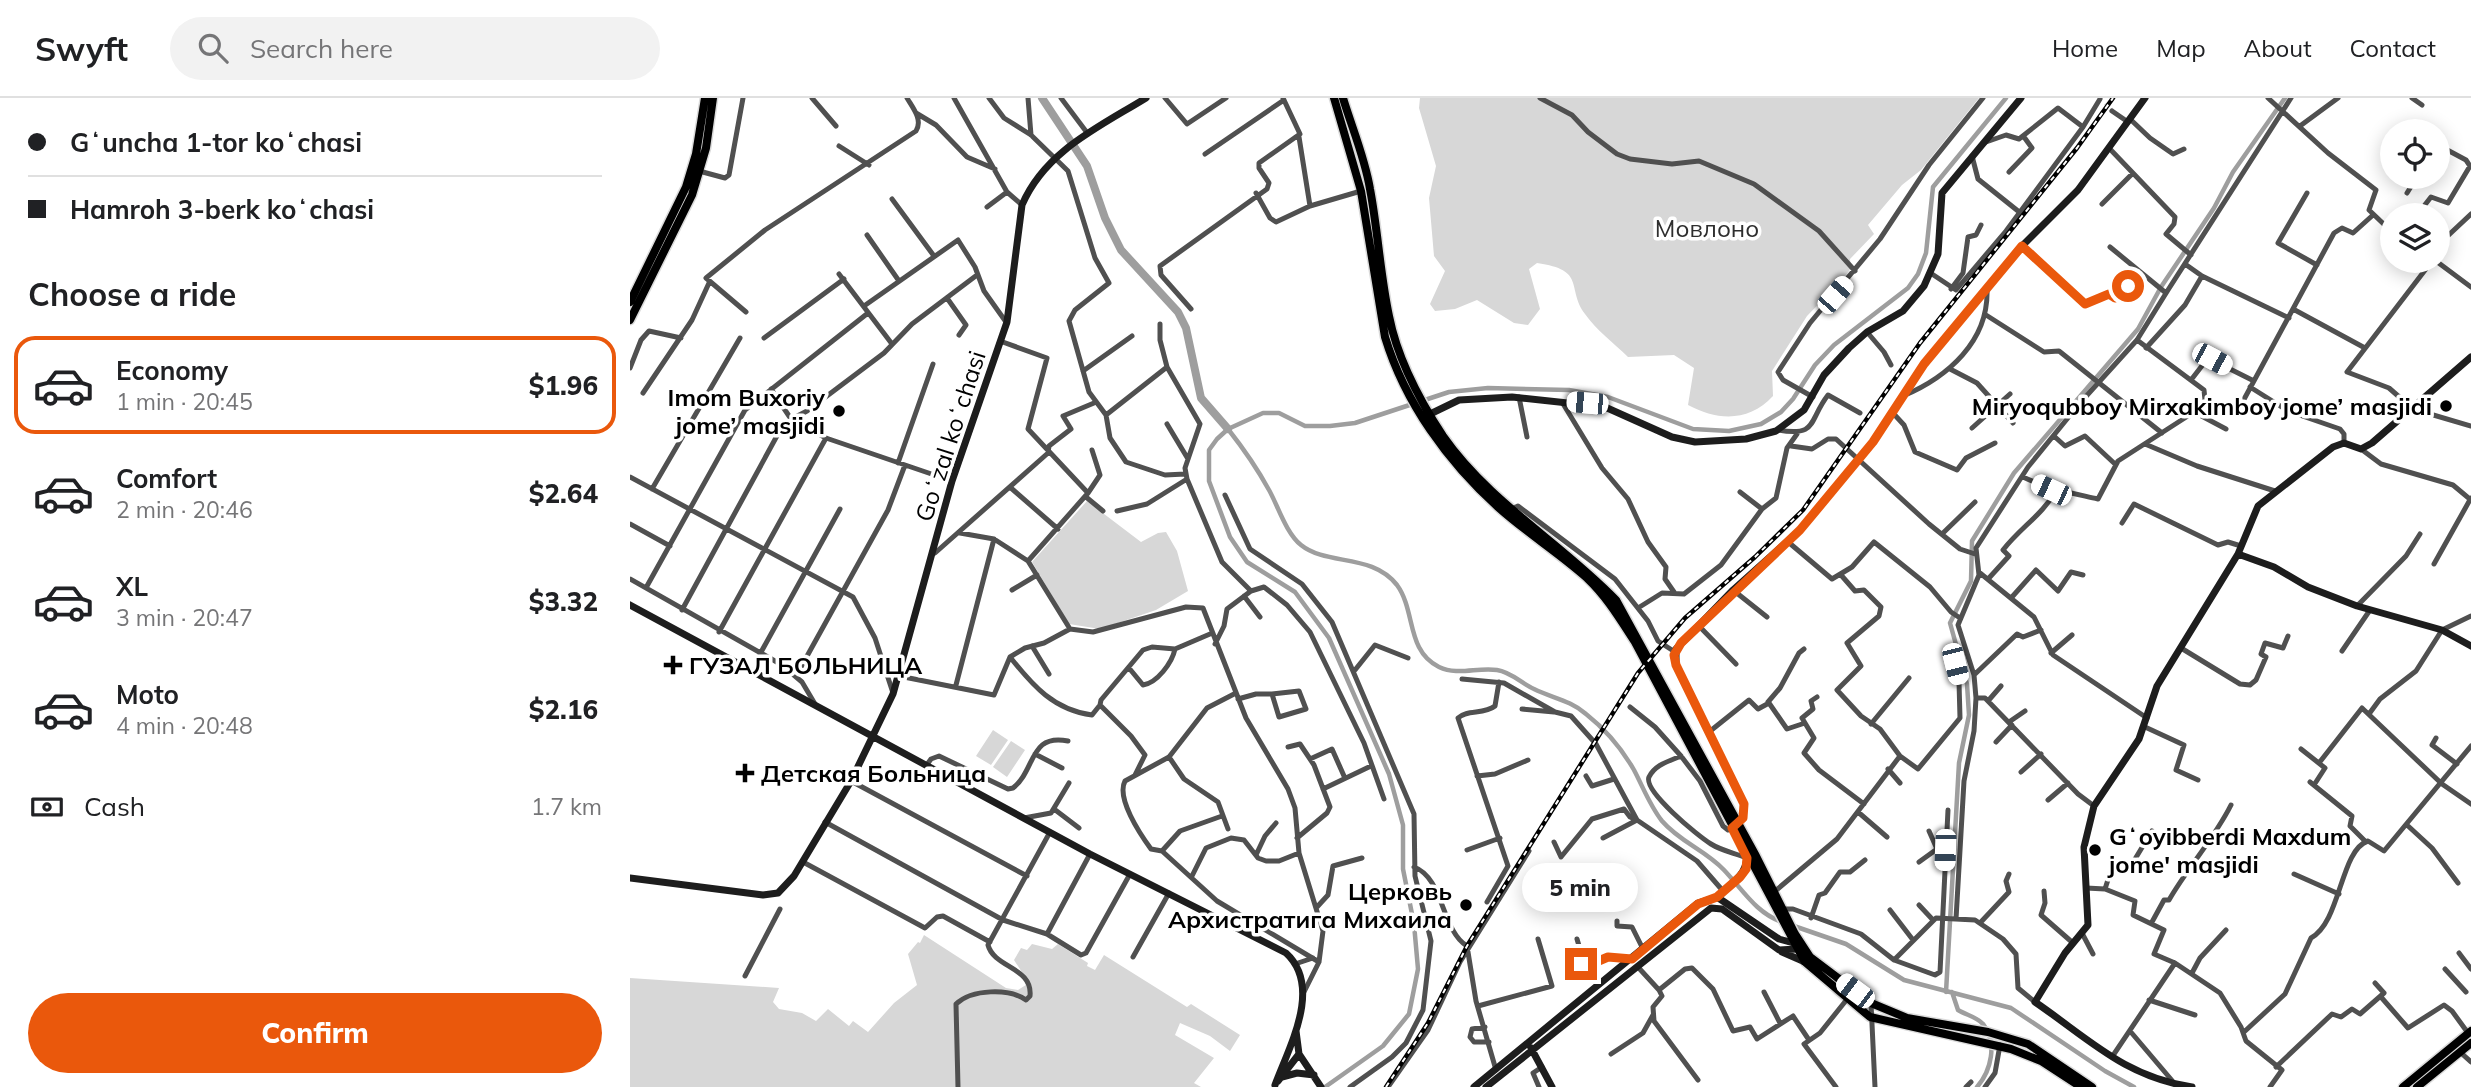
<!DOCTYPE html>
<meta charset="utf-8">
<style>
:root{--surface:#fff;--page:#f2f2f2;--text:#202124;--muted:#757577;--line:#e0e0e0;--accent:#ea580c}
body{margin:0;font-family:Mulish,sans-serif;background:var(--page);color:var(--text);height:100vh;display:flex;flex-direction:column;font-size:26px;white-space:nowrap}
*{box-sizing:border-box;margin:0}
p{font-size:23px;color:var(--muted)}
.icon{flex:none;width:38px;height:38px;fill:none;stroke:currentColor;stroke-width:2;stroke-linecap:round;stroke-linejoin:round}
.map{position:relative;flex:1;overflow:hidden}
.panel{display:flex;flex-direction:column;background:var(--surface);width:630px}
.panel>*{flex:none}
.guide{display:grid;align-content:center;height:154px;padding:0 28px;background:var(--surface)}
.controls{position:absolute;left:1750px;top:21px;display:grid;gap:14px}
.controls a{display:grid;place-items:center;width:70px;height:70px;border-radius:50%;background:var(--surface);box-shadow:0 4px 18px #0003;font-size:35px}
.end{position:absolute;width:32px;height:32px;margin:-16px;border:9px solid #ea580c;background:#fff;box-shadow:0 0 0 4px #fff}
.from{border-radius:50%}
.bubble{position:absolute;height:49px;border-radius:24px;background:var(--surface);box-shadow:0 4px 18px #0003;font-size:23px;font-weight:800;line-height:49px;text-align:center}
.car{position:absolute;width:21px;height:42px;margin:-21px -10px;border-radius:9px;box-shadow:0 0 5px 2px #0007;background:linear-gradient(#fff 24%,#345 0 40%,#fff 0 76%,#345 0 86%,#fff 0)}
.guide b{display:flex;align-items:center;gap:24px;height:66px;font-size:26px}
.guide b+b{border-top:2px solid var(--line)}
.guide i{width:18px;height:18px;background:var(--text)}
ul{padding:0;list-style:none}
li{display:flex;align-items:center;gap:21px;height:98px;margin:0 14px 10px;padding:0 14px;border:4px solid transparent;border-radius:21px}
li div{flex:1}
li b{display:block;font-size:26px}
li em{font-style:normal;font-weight:800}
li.selected{border-color:var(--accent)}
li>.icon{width:63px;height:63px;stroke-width:1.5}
h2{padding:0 28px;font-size:32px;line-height:84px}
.pay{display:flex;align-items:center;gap:18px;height:77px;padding:0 28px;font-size:26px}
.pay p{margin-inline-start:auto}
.button{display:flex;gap:14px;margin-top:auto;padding:14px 28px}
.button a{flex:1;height:80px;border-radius:42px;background:var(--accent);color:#fff;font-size:28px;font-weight:800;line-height:80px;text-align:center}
header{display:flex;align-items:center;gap:42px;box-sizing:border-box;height:98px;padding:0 35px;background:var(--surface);border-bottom:2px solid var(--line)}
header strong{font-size:33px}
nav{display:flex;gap:38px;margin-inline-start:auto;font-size:24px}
.search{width:490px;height:63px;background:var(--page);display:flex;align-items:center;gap:18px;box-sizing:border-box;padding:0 24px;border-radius:38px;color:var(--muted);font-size:26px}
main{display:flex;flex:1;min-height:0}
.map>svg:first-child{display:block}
.green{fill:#d7d7d7}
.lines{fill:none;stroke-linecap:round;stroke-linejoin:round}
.canal{stroke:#9e9e9e;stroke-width:4.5}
.river{stroke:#9e9e9e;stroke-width:8}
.street-tunnel{stroke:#d9d9d9;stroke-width:5;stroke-dasharray:5 2.5;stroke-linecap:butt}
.primary-casing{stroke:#dbdbdb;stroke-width:11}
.street{stroke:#505050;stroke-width:5}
.secondary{stroke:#1d1d1d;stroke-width:7}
.primary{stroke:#000;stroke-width:8}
.rail-casing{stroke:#000;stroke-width:4.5}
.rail{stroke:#fff;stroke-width:2;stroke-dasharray:5;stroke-linecap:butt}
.route{stroke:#ea580c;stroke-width:9}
.poi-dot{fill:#000;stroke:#fff;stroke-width:2.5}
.labels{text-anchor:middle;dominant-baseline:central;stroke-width:7;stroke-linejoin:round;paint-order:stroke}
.park-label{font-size:24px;fill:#2e2e2e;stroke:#fff}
.poi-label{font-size:24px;font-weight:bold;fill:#000;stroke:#fff;text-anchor:end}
.street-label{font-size:24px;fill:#000;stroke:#fff}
</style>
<header>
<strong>Swyft</strong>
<div class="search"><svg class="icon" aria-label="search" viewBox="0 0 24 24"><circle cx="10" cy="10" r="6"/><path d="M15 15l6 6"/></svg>Search here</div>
<nav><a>Home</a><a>Map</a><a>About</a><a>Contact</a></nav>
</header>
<main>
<section class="panel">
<div class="guide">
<b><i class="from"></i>Gʻuncha 1-tor koʻchasi</b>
<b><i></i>Hamroh 3-berk koʻchasi</b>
</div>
<h2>Choose a ride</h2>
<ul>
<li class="selected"><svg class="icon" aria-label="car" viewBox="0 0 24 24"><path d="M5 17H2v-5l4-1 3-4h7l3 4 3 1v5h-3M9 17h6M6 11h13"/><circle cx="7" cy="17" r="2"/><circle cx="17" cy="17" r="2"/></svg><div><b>Economy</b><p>1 min · 20:45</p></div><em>$1.96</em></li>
<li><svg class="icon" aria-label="car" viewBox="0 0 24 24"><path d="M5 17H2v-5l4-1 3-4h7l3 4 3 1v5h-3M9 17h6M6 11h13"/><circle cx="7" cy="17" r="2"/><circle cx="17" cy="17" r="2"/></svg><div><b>Comfort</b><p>2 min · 20:46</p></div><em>$2.64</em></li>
<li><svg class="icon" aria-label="car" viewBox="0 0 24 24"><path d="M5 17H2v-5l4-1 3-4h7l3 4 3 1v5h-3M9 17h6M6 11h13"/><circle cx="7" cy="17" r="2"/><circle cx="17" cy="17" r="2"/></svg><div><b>XL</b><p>3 min · 20:47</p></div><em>$3.32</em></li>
<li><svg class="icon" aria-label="car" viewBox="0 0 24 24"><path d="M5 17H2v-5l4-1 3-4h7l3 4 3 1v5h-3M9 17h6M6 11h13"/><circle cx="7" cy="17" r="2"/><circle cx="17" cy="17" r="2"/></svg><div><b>Moto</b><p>4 min · 20:48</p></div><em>$2.16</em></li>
</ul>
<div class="pay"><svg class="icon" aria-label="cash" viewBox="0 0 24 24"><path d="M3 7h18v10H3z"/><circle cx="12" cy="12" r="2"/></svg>Cash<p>1.7 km</p></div>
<div class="button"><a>Confirm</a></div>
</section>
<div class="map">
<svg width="1841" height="989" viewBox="0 0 1841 989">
<rect width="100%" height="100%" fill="#fff"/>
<path class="green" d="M790 0H1349L1291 72 1272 87 1238 127 1244 136 1220 161 1221 170 1215 179 1177 218 1142 273 1143 298C1119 324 1088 323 1058 307L1064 270 1044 257 998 259C984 245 966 232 955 216 936 190 957 172 907 165L899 171 910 211 898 227 884 225 847 202 825 211 805 213 800 206 815 173 804 158 799 100 806 68 789 10Z
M457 403 511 444 528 435 536 434 547 453 558 493 526 512 470 531 439 526 402 464Z
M363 632 378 642 361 667 346 658Z
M381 643 395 652 377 679 363 669Z
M294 837 376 890 388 892 399 885 384 862 391 850 397 852 402 846 422 851 428 846 458 865 457 868 465 872 474 857 557 909 561 906 610 937 600 953 580 938 550 925 545 937 584 960 564 985 571 989H0V880L149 890 143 904 149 911 172 915 186 923 198 911 219 928 223 923 238 934 264 905 287 887 278 856 288 844 290 845Z"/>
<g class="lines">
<path class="canal" d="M598 331C613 350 627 370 639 392 648 408 656 435 671 447 697 468 742 455 767 487 786 513 776 553 809 569 828 578 847 569 867 572 881 574 891 585 904 591 922 600 940 602 956 616 975 631 992 651 1004 672 1013 689 1020 708 1032 723 1050 744 1075 752 1094 772 1113 792 1126 815 1152 824
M1161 827 1216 846 1274 882 1381 910 1475 973 1504 989
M1316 894 1329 665 1339 617 1337 586 1320 525 1341 483 1342 443 1384 375 1508 231 1531 189 1584 110 1603 74 1655 0
M1322 894 1328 912C1336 917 1347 919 1353 926 1368 945 1361 973 1347 989
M695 989 753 948 779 916 788 871 784 826 773 771V727L759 676 699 540 665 494 617 464 600 439 579 383V352L587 341 598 331 633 315H649L675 328H700L725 325 819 294 858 290 939 292 978 299 1063 331 1099 333 1131 326 1151 314 1163 301 1185 267 1204 247 1278 190 1288 176 1296 155 1303 89 1376 0"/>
<path class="river" d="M412 0 457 68 475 120 491 152 548 214 556 230 571 300 598 331"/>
<path class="street-tunnel" d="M1476 5 1482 13"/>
<defs>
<path id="primary" d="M704 0 731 93 755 239C775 305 818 364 869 410 897 435 929 455 957 480 977 499 990 521 1005 544L1175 864 1240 919 1381 951 1411 963 1451 989
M713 0C722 30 735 60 740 91 748 133 750 176 759 218 767 259 790 303 813 338 859 404 931 445 986 502L1126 758 1165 836 1180 859 1241 905 1277 920 1358 934 1398 946 1462 989
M0 204 56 89 66 56 75 0
M0 222 62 97 76 50 83 0
M1773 989 1841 933
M1787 989 1841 945"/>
</defs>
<use href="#primary" class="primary-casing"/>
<path class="street" d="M182 0 206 28
M324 0 377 94 392 107
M359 0 374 20 401 37 438 73 465 160 479 185 445 212 439 223 459 294 476 317 480 340 496 364 535 377 555 376
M398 0 401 37
M431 0 458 36
M535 0 557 26 596 0
M910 0 942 17 958 34 987 56 1000 61 1042 66 1069 63 1124 86 1189 133 1225 173
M1638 0 1698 55 1746 92 1739 112 1762 134
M1782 0 1792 7
M1482 13 1498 24
M286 15 306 27 337 59 365 71
M1500 21 1520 40 1543 56 1554 51
M1670 28 1708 0
M1453 29 1470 1
M669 39 680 108
M209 48 239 67
M1479 50 1545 119 1544 126 1536 136 1561 157
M575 56 654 2
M1342 58 1348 81 1388 113
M69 73 95 80 99 77 113 0
M1379 74 1402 50 1394 39
M626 95 640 120 646 124 680 108 731 93
M1677 95 1648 145 1687 167
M1777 95 1787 79
M262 101 304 158
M1472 106 1503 75
M357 109 377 94
M1787 117 1801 99 1818 105 1840 68 1836 62 1808 47
M237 137 269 183
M1808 147 1841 116
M1392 148 1455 206 1479 196 1485 200 1496 195 1509 174
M1480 149 1536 195
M1802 163 1717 274 1759 290 1783 311 1841 328
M1806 163 1841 189
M1555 166 1572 178 1659 220
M209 176 262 246
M1302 176 1326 192 1376 133 1453 29 1428 10 1389 41 1376 37 1356 44
M1321 191 1333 175 1338 139 1346 137 1351 127
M317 200 336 227 329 237
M234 208 328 142 345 169 354 193 376 224
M561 211 531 177 530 168 637 91 639 85 629 70V65L670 36 653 0
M1663 211 1735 250
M116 214 76 180 135 132 286 33C293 22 283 10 277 0
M1356 217 1414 254 1429 253 1532 335
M1237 234 1254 254 1261 267
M134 240 214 181
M370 243 417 260 398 331 458 395 398 463
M1516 250 1555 207 1572 178
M537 269 570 326 555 370 557 381 592 464 621 493 597 511 594 528 585 546
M0 270 11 242 19 233 51 240
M1320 271 1347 285 1383 325
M453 273 502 238
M1561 282 1578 260 1624 283
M1620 289 1658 313 1710 331 1714 336V345
M141 291 161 321 196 340 322 383
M13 295 62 222 79 185
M1273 298C1318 279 1359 243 1357 191
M889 299 897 339
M1183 299 1153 282 1148 274 1180 225 1250 141 1299 67 1353 0
M932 304 972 370 998 401 1018 444 1036 469 1035 481 1044 494
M1612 305 1704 135 1712 130 1723 135 1743 117
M1262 314 1274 327 1285 354 1327 372 1336 360 1365 345
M1564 314 1596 331
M476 317 537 269 530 242V226
M537 326 558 361
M1342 330 1380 296
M1148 332C1188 339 1178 323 1198 297L1230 315
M1425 339 1435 348 1455 338 1485 366
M1515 346 1567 368 1645 393
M1161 348 1182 351 1198 341H1206L1299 426 1330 451 1345 456
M1731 351 1751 366 1823 387 1841 402
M268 365 303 266
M0 379 223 499 245 540 263 595
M1393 379C1418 391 1442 395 1468 401L1488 363 1564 314 1575 302 1574 292 1507 242
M381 390 428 431
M22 391 110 240
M1110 394 1132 411
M458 395 470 377 462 352
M595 397 620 451 672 486 702 524 784 716 785 778 801 843 793 912 776 945 762 959 720 989
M456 399 473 413
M882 411 888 408 985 481 1018 523 1028 543 1045 554
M487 413 517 406 557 381
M1492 425 1504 406 1588 447 1598 444 1611 448
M0 426 40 448
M330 435 364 441 398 463 440 531
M1312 436 1345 404
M1157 443 1202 481 1222 469 1244 444 1300 489 1321 514 1330 520
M305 455 418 355 419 348 441 331 433 318 464 305
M1804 466 1841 400
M1350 475 1404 519 1423 557 1517 620
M1211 477 1225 493 1234 492 1251 509 1249 518 1217 545 1231 568 1207 592 1231 618 1250 631 1270 658 1288 671 1330 620 1329 584 1320 552
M1359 480 1379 458 1373 452C1390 430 1412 417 1426 393
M0 481 152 567 172 584 185 606
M17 488 115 312 238 215
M382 492 407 477
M1103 492 1137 519
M621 493 634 489 657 507 680 534 734 645 754 701
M614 498 630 519
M1382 499 1406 472 1428 493 1441 474 1453 477
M1727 508 1776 458 1790 436
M1008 510 1032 495 1054 496 1091 467 1132 411 1146 400 1157 350 1167 336
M52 512 154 325 177 313 254 255 282 226 347 177
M1068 527 1106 566
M89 534 196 340
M402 548 419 576
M1551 550 1610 586 1620 587 1626 582 1636 559 1631 556 1635 545 1653 550 1658 538
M1712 553 1740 512
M1421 555 1442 537
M130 556 210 411
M380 559C403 588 424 612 462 617L470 607
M152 567 176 564
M499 570 513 587C527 585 542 565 545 551
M725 572 745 547 778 560
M1344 577 1387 536 1393 539 1411 532
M166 578 258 412 275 367
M269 578 364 597 380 559 395 550 414 545 440 531 463 534 556 509 573 510 616 620 658 691 665 710 669 755 693 833 689 864 674 894
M832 581 874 585 925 614 941 618 966 646 1007 722 1067 763 1093 793
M326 587 364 441
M606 595 577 610 539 659 495 683C486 700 510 736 521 751L532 753 587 803 689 864
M1187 599 1181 603 1183 611 1172 620 1184 640 1174 655 1189 672 1234 706
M1346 600H1355L1448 696 1464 708
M608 601 626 596H642L649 619 676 611 669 593 642 596
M1358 603 1371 588
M1138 604 1150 590 1169 555 1174 551
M1000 609 1025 629 1051 658C1040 663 1025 666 1019 679 1013 693 1068 738 1081 746 1092 753 1105 755 1117 760
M892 611 924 614
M1739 616 1750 601 1786 573 1812 532 1841 518
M1379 624 1395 613
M1241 626 1279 580
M1515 629 1554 647 1546 672 1568 682
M1079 634 1119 602 1128 611 1139 605 1157 631 1175 625
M1806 640 1802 647 1827 666
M1366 644 1382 627
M658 649 670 646 684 667 700 709 697 715 667 740
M1671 651 1695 670 1684 687
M405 656 432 670
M1051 658 1070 683 1093 728 1098 732 1102 730
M539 659 554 681 588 704 598 731
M680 661 702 651 714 678
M1689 665 1732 610 1812 686 1841 706
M296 668 301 661 309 658 378 691 383 690C406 672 399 635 438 643
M1258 671 1270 685
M1391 674 1411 656
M505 677 515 657 501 638 470 607 471 602 513 552 522 549 545 551 580 536
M847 678 865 676 898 662
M956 678 962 688 984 681
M221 683 397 778
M1680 684 1722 718 1720 728 1735 743
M693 691 741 668
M1418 702 1438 685
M424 711 449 730
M1228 714 1257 739
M394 720 421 715 439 685
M195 724 373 822 417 836 451 857 456 855 500 776
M1777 727 1802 750 1828 785
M1299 733 1307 751
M973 740 1007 722
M924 744 931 759 962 721 994 711 1000 719 1007 722
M837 752 870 740
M532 753 550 733 592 718
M626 757 635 738 646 725
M173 764 295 830 307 819 313 818 360 844
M1289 764 1307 751 1315 752
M784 769C814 780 811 832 837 848L846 903 866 972
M1664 776 1709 796
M562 778 576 750 601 740 614 742 628 760 636 763H649L669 755
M1456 790 1475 791 1505 803 1503 817 1534 832 1524 856 1545 865 1482 959
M1475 791 1483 766 1499 771 1522 733
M1414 793 1415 805 1411 817 1443 845
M1144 794 1207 741 1270 658
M857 804 878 768 828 620C837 611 854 617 865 608L869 584
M1289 807 1303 822
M687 809 698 797 703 768 732 760
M1152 811H1163L1231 836 1264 862 1306 820 1345 822 1373 841 1386 856 1388 890 1405 904
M1260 812 1283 842
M1181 820 1189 797 1195 795 1210 774H1220L1235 762
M1326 821 1334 683 1344 633 1346 600 1344 577 1328 527 1349 477 1346 450 1398 369 1450 305 1507 242 1538 192 1661 0
M987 823V828L1002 829 1013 851
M1522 824 1534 802H1539C1558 769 1584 741 1601 707
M1350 825 1379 794 1376 783 1379 776
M417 836 460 756
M1453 837 1463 856
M947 841 955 868 978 859 1002 861
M1829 855 1841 871
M503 859 539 795
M1264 862 1305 877 1310 874 1318 712
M1545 865 1590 895 1611 929 1616 943 1652 972 1640 989
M665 866 683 860
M1007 868 1029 892
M1815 871 1836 894
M1562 875 1570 860 1596 832
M115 878 150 811
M1029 892 1055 871 1062 870 1083 891 1103 933 1120 929 1127 941 1163 918 1179 942
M1029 892 1032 898 1023 909 1024 923 1068 982
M1134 894 1150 925
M1751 899 1778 930 1814 907 1822 913 1838 935
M1519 902 1565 917
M1241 905 1245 989
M848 908 922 888 908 841
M855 929 842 931 840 939 844 944H859
M1500 933 1545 986
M1614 934 1655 896 1681 840C1711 824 1710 752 1738 743L1754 753 1841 648
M1830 954 1841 964
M981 956 1013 935 1023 917
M1646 969 1702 916 1711 919 1722 911 1730 916 1754 895 1745 885
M328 989 326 906C342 891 379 890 396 902L400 898C403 869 364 870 358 847L420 734
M758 989 798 932 830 864 899 753
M909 989 903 975 912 969
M1206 989 1174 946 1190 935 1218 900
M1336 989 1341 984
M1355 989 1365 975 1370 947"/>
<path class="secondary" d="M796 318 829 302 882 299 975 309 1042 339 1065 344 1116 341 1146 333 1174 312 1194 277 1219 250 1237 234 1273 213 1294 188 1308 156 1312 95 1391 0
M1608 456 1644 469 1678 489 1727 508 1812 532 1841 548
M0 507 460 756 656 855C693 889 659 949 645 987
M1106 728 1113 720 1114 706 1046 567V551L1103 492 1170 432 1243 344 1294 266 1392 148 1448 92 1515 0
M0 780 133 797 148 795 164 778 221 683 263 596 322 383 377 224 392 107C415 53 469 29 516 0
M1087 799C1100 786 1115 779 1117 760
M1152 854 1175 864
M666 933 669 956 691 989
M901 950 922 989
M652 979 667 975 684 977
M648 983 669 956
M844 989 1068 805 1087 799 1149 841 1167 846
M856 989 1081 810 1092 811 1149 852 1167 851 1171 846
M1562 989C1495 979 1459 941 1405 904L1435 855 1458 827 1454 749 1464 708 1509 641 1527 588 1608 456 1628 408 1703 349 1714 345 1731 351 1742 345 1841 259"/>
<use href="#primary" class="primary"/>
<defs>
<path id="rail" d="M756 989 798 925 837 848 1008 575 1055 520 1125 459 1173 412 1290 245 1447 50 1483 0"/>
</defs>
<use href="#rail" class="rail-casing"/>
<use href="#rail" class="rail"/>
</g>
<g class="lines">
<path class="route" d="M951 866 957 868 978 859 1002 861 1068 806 1087 799 1110 779 1116 771 1117 760 1102 730 1113 720 1114 706 1046 567 1044 557 1051 545 1170 432 1243 344 1294 266 1392 148 1455 206 1479 196 1485 200 1498 193V188"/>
</g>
<g class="poi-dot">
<circle cx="1816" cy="308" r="7"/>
<circle cx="209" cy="313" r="7"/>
<path d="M39.5 556.5h7v7h7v7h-7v7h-7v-7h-7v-7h7z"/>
<path d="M111.5 664.5h7v7h7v7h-7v7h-7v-7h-7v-7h7z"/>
<circle cx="1465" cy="752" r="7"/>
<circle cx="836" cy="807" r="7"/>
</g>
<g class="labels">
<g class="park-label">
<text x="1077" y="130">Мовлоно</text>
</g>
<g class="poi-label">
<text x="195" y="299">Imom Buxoriy<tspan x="195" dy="28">jome’ masjidi</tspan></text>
<text x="1802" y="308">Miryoqubboy Mirxakimboy jome’ masjidi</text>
<text x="59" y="567" text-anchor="start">ГУЗАЛ БОЛЬНИЦА</text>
<text x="131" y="675" text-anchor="start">Детская Больница</text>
<text x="1479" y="738" text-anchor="start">Gʻoyibberdi Maxdum<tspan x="1479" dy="28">jome' masjidi</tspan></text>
<text x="822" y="793">Церковь<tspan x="822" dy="28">Архистратига Михаила</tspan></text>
</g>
<g class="street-label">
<text transform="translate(320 338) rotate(-72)">Goʻzal koʻchasi</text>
</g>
</g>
</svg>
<div class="controls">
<a><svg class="icon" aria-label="locate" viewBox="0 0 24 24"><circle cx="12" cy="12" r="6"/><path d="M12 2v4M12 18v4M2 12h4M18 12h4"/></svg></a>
<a><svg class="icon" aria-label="layers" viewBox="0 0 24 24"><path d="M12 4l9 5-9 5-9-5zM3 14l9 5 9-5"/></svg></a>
</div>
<i class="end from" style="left:1498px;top:188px"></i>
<i class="end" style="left:951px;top:866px"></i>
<div class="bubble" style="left:892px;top:765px;width:116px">5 min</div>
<i class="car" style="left:1205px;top:197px;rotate:41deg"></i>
<i class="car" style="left:1582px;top:261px;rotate:118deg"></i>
<i class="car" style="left:957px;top:305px;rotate:275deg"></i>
<i class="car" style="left:1421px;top:392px;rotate:295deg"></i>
<i class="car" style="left:1325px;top:566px;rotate:166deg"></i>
<i class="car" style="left:1315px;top:752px;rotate:182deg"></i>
<i class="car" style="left:1225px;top:893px;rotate:307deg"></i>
</div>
</main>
